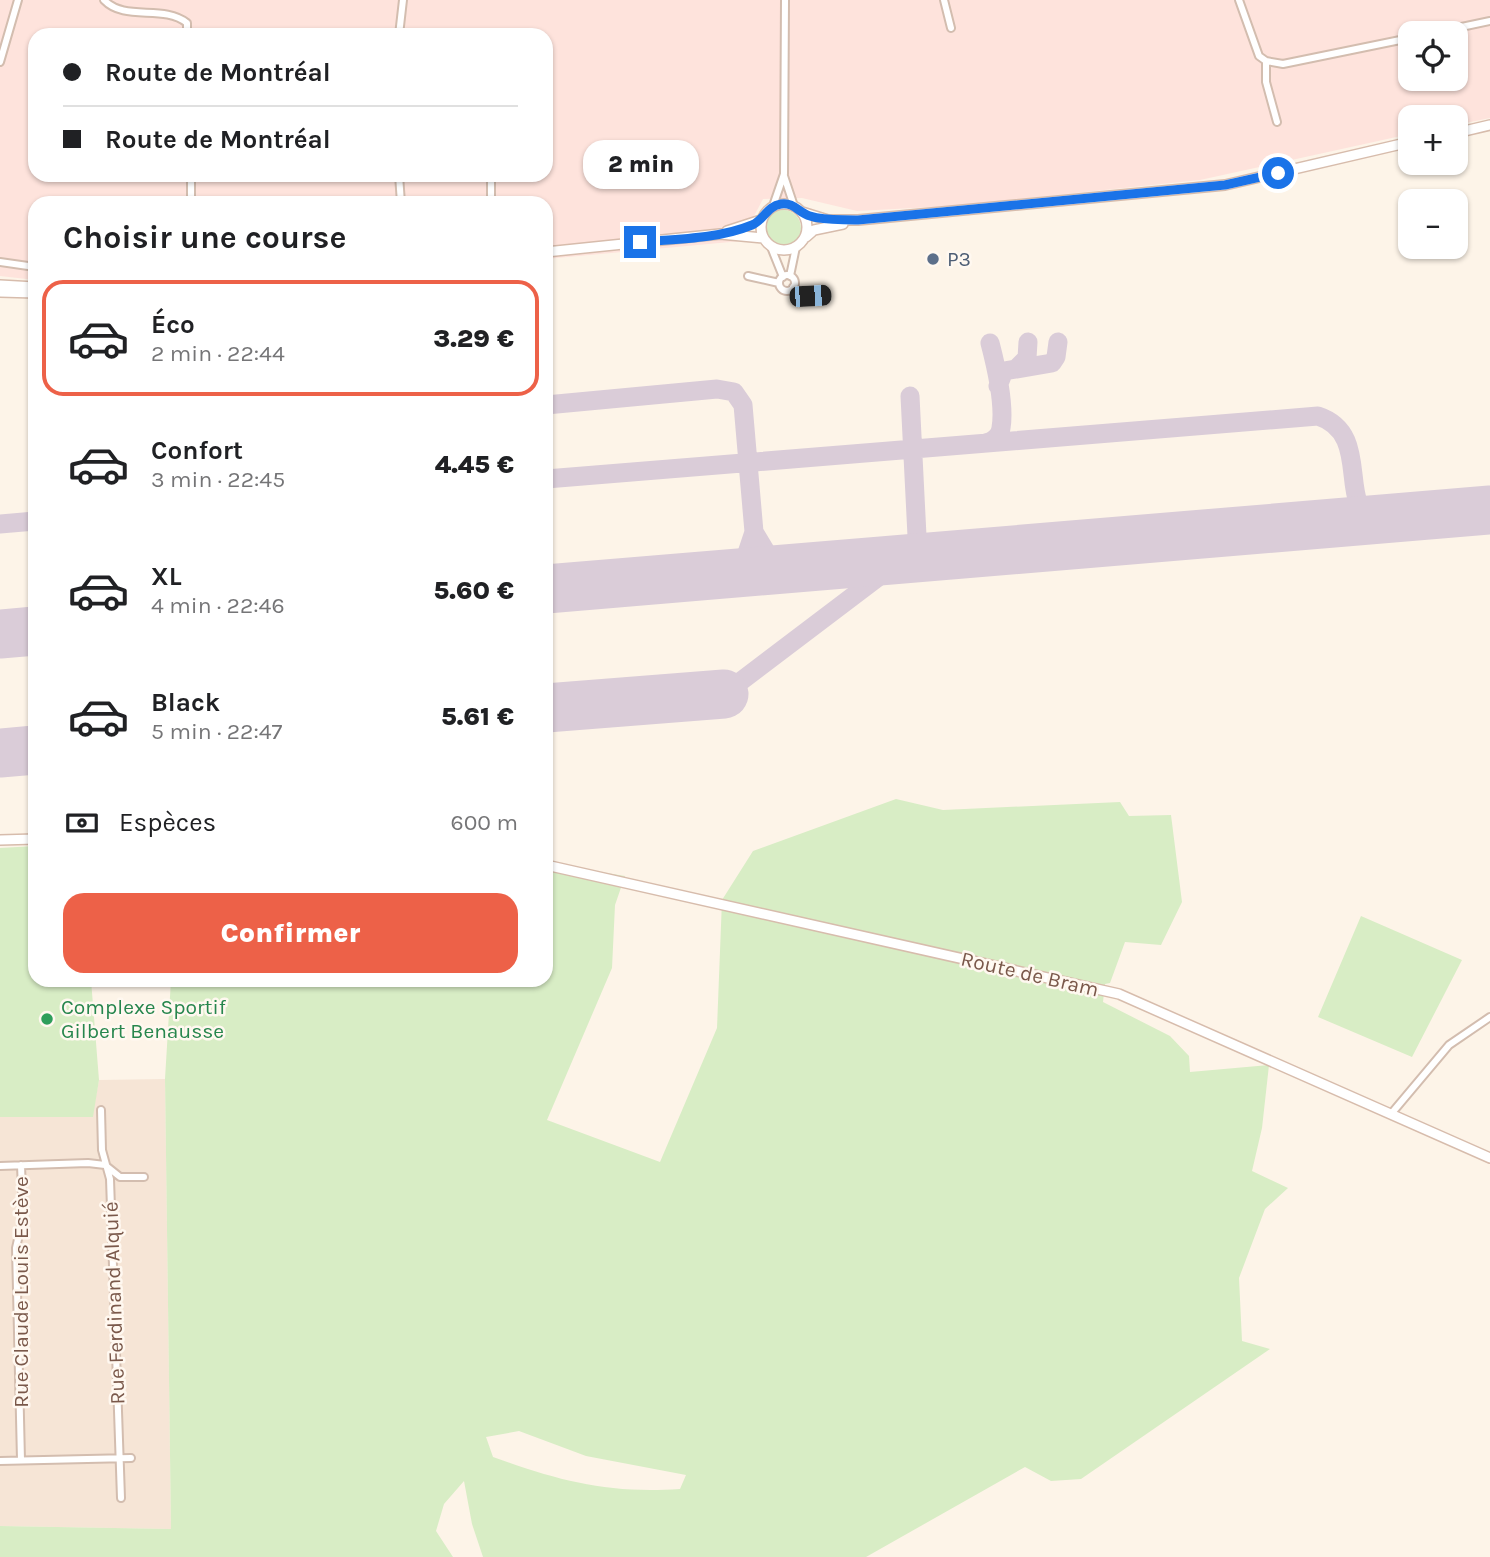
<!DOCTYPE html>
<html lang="fr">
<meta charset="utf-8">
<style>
:root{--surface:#fff;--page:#f6f6f6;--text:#202124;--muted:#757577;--line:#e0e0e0;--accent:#ed6148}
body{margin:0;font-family:Karla,sans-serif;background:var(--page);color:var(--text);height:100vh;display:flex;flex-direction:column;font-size:26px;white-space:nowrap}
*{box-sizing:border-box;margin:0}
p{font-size:23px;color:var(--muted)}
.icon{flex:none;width:38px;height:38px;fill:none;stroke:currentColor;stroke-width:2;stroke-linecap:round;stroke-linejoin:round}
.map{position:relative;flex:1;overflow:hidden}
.details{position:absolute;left:28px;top:196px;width:525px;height:791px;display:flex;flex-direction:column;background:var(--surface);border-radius:21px;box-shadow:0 2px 5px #0004}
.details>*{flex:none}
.top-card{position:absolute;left:28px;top:28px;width:525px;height:154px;border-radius:21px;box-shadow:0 2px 5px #0004;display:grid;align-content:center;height:154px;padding:0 35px;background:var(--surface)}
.fabs{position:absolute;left:1398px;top:21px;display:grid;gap:14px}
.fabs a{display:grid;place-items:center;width:70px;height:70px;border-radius:14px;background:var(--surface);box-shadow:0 2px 5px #0004;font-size:35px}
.end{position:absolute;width:32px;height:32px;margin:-16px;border:9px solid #1a73e8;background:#fff;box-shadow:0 0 0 4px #fff}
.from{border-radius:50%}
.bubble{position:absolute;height:49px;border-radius:21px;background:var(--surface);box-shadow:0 2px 5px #0004;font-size:23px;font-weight:800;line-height:49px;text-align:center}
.car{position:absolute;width:21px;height:42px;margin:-21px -10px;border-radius:9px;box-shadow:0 0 5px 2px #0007;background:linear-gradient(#222 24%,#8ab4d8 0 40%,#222 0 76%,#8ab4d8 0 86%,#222 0)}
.top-card b{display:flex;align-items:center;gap:24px;height:66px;font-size:26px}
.top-card b+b{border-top:2px solid var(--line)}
.top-card i{width:18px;height:18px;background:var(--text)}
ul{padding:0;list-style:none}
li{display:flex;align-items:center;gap:21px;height:116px;margin:0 14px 10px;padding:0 21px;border:4px solid transparent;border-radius:21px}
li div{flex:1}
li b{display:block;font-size:26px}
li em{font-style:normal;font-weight:800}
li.current{border-color:var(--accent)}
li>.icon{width:63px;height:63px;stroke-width:1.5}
h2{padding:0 35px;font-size:32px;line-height:84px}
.pay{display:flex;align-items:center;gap:18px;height:77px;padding:0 35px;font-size:26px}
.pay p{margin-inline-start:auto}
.cta{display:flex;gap:14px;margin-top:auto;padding:14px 35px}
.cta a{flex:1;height:80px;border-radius:21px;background:var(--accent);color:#fff;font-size:28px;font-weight:800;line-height:80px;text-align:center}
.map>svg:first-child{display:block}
.residential{fill:#f6e5d6}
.commercial{fill:#fee3dc;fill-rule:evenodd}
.green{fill:#d8edc5;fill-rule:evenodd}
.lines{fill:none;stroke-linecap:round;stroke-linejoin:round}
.taxiway{stroke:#daccd8;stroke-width:19}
.runway{stroke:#daccd8;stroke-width:49}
.minor-casing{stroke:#d3bdaf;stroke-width:10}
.secondary-casing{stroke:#d7bcac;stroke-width:12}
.minor{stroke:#fff;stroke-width:6}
.secondary{stroke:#fff;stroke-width:9}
.route{stroke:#1a73e8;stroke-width:9}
.service-dot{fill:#5c6f8a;stroke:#fff8f0;stroke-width:2.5}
.leisure-dot{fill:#2e9e5b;stroke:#fff8f0;stroke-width:2.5}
.labels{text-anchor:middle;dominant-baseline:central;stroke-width:5;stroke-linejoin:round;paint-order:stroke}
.service-label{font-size:21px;fill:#4e5e75;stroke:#fff8f0;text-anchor:start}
.street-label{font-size:21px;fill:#7a584a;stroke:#fff8f0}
.leisure-label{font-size:21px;fill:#27864d;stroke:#fff8f0;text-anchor:start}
</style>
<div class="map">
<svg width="1490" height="1557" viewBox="0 0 1490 1557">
<rect width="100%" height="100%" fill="#fdf4e8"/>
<path class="residential" d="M165 1079 171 1529 0 1526V1117H92L99 1080Z"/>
<path class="commercial" d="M0 0H1490V118L1456 125V117H1410V134L1200 180 952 206 857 211 802 198 763 199 741 241 546 259V203H35V280L0 276ZM1410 33H1456V79H1410ZM35 35H546V175H35Z"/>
<path class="green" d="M765 228a18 18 0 1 1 36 0a18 18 0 1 1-36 0Z
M896 799 943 810 1120 802 1129 816 1171 815 1182 902 1161 945 1125 942 1110 983 1105 984 1103 1002 1170 1036 1189 1056 1190 1072 1269 1065 1262 1128 1252 1171 1288 1188 1265 1209 1239 1278 1242 1341 1270 1349 1081 1479 1051 1481 1025 1467 866 1557H483L472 1524 464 1481 444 1504 436 1531 453 1557H0V1526L171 1529 165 1079 171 980H546V863L625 876 615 905 612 968 547 1120 660 1162 717 1028 722 900 753 851ZM519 1431 586 1456 686 1475 680 1489C608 1494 559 1481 493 1457L486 1437Z
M35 846V980H91L99 1080 93 1117H0V848Z
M1361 916 1462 960 1412 1057 1318 1017Z"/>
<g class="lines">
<path class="taxiway" d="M1017 368 1027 358 1028 342
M998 386 1004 371 1052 363 1056 357 1058 342
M546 405 717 389 734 392 743 405 754 532 744 562 722 574
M986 443C993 441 1000 437 1001 428 1005 405 996 366 990 343
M546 479 1318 416C1373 434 1336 506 1375 520
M1343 523 1350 518 1358 503
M0 524 35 521
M754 532 769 557 796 568
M917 536 924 550 939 556
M724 694 914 550 917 536 910 396"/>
<path class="runway" d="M546 589 1490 510
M0 634 35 631
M546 708 724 694
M0 753 35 750"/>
<defs>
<path id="minor" d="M104 0C125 22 163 4 187 23V35
M944 0 951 28
M1239 0 1259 56 1266 61 1283 64 1410 38
M1433 33 1490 21
M399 35 403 0
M1266 61V82L1277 122
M0 62 18 0
M191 175V203
M399 175 401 203
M784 176 794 206
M491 203V175
M773 206 784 174 785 0
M771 247 783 277
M0 262 35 267
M779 283a8 8 0 1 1 16 0a8 8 0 1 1-16 0Z
M748 276 779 283
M790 276 796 247
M793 287 802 294 825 295
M101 1110 102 1150 110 1179 121 1498
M1391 1114 1449 1045 1490 1017
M0 1166 88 1163 105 1165 120 1177H144
M21 1460 16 1248 23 1217 21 1165
M0 1461 131 1458"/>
<path id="secondary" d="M1456 133 1490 125
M761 227a23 23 0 1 1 46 0a23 23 0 1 1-46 0Z
M802 212 828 220H858L1225 185 1410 142
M727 231 761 220
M806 237 814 230 843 224
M546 252 720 234 763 238
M0 285 35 287
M0 292 35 293
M0 840 35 839
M546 865 1119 994 1490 1158"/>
</defs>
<use href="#minor" class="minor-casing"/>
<use href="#secondary" class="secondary-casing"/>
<use href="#minor" class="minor"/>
<use href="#secondary" class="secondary"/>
</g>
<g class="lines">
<path class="route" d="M640 242C677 239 718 239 752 225 764 220 767 206 781 204 794 202 799 213 810 216 825 221 842 219 858 220L1225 185 1278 173"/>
</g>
<circle class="service-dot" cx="933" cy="259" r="7"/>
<circle class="leisure-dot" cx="47" cy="1019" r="7"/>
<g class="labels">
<g class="service-label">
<text x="947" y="259">P3</text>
</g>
<g class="street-label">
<text transform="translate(1030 974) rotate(13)">Route de Bram</text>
<text transform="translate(21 1292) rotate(-90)">Rue Claude Louis Estève</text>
<text transform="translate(114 1303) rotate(-92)">Rue Ferdinand Alquié</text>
</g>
<g class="leisure-label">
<text x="61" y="1007">Complexe Sportif<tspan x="61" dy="24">Gilbert Benausse</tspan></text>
</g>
</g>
</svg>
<div class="fabs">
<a><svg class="icon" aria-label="locate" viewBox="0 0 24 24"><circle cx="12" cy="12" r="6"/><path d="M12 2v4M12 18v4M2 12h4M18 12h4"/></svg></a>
<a>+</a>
<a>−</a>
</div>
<i class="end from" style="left:1278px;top:173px"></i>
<i class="end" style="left:640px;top:242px"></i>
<div class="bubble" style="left:583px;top:140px;width:116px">2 min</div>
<i class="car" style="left:810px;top:296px;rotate:87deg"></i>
<div class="top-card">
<b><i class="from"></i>Route de Montréal</b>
<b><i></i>Route de Montréal</b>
</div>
<section class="details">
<h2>Choisir une course</h2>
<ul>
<li class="current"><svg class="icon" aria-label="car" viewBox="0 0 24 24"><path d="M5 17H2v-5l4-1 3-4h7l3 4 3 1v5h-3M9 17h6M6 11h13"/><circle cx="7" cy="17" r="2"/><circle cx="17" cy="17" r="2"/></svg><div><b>Éco</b><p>2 min · 22:44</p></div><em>3.29 €</em></li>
<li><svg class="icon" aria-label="car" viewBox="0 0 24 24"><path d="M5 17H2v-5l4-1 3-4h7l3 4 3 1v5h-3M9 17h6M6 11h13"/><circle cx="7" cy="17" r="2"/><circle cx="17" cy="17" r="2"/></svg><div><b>Confort</b><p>3 min · 22:45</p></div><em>4.45 €</em></li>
<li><svg class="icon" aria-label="car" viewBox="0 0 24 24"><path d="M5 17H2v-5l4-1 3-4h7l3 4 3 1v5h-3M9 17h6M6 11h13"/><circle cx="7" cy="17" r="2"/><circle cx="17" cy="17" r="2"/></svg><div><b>XL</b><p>4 min · 22:46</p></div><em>5.60 €</em></li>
<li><svg class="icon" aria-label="car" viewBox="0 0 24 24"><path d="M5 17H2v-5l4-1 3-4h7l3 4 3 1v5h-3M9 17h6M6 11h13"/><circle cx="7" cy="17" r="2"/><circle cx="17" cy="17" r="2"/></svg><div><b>Black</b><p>5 min · 22:47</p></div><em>5.61 €</em></li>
</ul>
<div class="pay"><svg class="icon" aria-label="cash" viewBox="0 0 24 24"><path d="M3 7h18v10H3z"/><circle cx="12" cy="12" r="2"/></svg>Espèces<p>600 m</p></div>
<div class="cta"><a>Confirmer</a></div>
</section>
</div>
